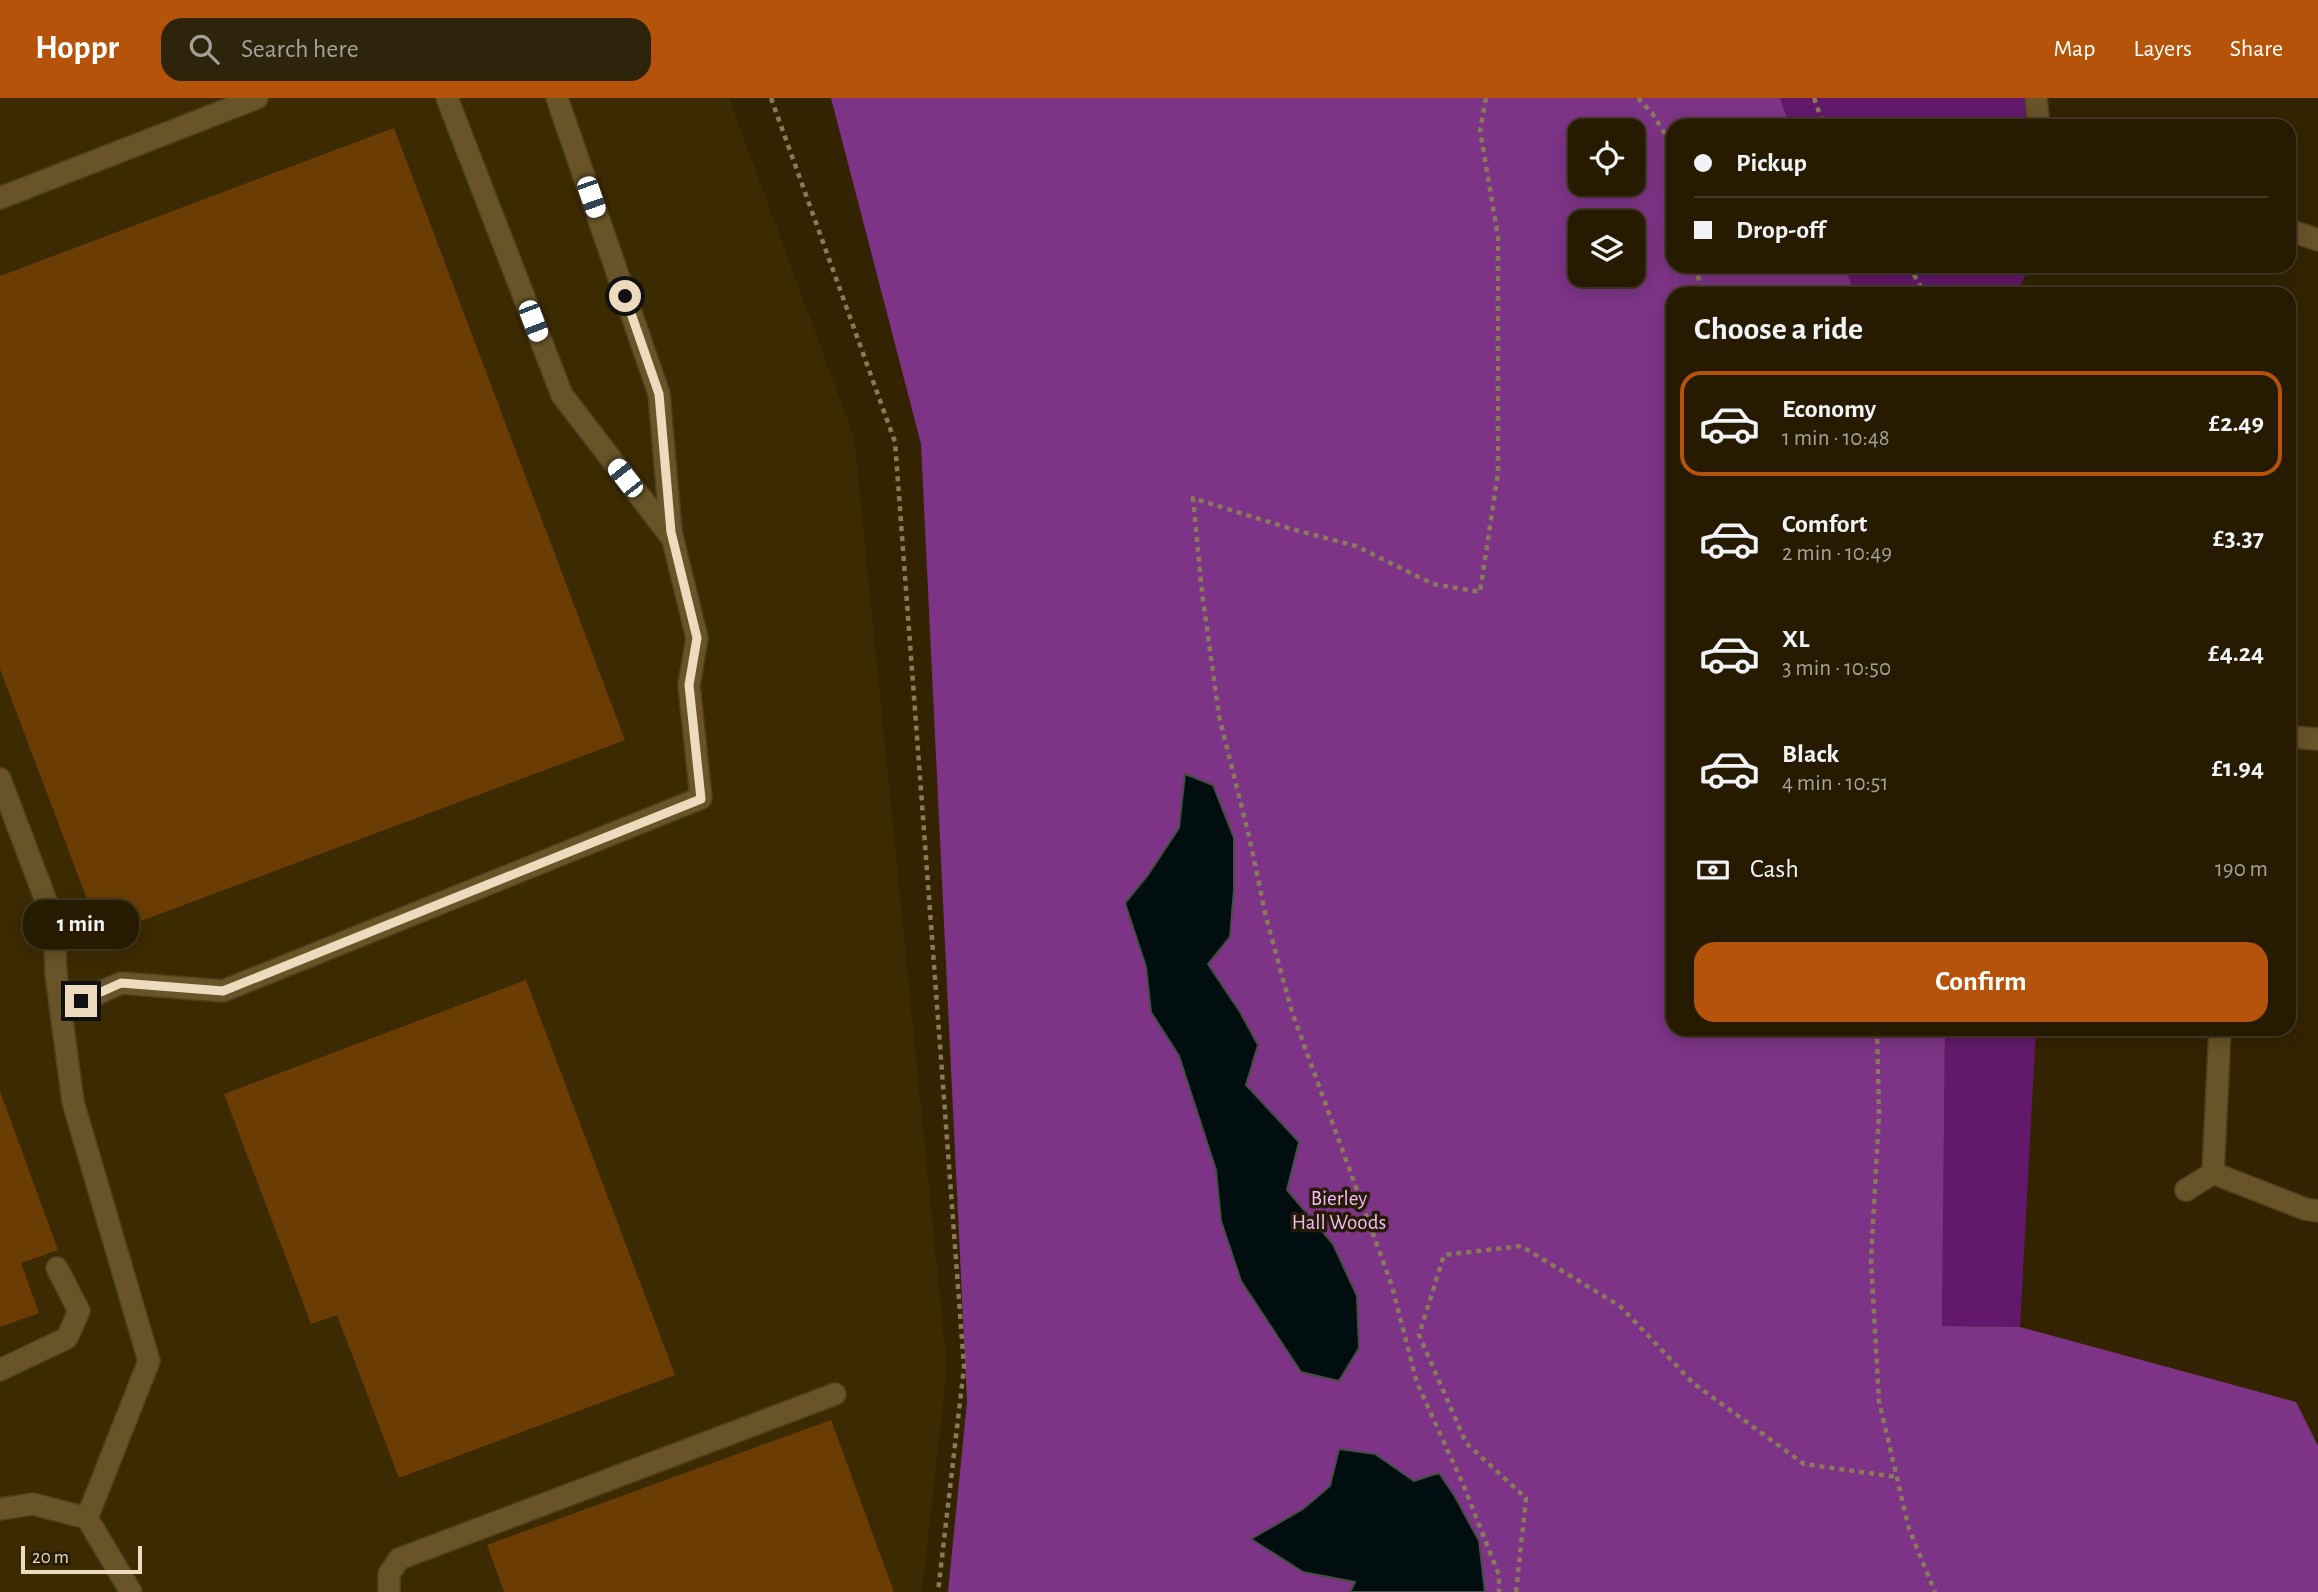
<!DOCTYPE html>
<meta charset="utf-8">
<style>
:root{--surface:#261a01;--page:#2e230b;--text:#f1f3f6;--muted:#a4a199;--line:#423823;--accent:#b45309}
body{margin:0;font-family:"Alegreya Sans",sans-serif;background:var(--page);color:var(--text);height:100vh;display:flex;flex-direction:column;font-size:26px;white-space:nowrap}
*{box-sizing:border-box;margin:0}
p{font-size:23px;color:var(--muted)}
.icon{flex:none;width:38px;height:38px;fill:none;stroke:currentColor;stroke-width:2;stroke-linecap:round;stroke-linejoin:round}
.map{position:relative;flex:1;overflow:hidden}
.details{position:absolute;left:1666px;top:189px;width:630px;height:749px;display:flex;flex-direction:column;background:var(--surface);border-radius:21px;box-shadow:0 4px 18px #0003,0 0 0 2px var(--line)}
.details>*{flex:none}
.hud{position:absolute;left:1666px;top:21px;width:630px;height:154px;border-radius:21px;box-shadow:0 4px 18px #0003,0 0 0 2px var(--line);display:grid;align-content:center;height:154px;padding:0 28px;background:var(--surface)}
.tools{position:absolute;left:1568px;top:21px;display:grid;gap:14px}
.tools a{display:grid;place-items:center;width:77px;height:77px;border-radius:14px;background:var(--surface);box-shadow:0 4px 18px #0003,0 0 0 2px var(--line);font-size:35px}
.scale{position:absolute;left:21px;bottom:18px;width:121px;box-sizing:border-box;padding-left:7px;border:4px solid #ecdbbc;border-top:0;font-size:19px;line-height:24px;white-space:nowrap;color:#ecdbbc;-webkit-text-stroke:5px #251b07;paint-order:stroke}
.end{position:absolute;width:32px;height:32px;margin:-16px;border:9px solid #ecdbbc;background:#111;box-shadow:0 0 0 4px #111}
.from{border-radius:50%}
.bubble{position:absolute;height:49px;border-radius:21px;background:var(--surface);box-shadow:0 4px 18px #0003,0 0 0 2px var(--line);font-size:23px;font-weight:700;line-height:49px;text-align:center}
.car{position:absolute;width:21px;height:42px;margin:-21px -10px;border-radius:9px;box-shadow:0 0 5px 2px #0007;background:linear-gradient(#fff 24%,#345 0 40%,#fff 0 76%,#345 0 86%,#fff 0)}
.hud b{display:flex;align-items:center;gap:24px;height:66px;font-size:26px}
.hud b+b{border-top:2px solid var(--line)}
.hud i{width:18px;height:18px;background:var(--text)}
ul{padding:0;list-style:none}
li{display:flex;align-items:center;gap:21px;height:105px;margin:0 14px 10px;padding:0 14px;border:4px solid transparent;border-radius:21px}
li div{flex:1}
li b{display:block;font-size:26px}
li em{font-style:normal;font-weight:700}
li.selected{border-color:var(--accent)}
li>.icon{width:63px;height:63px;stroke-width:1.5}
h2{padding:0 28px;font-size:32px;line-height:84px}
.pay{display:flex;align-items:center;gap:18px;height:77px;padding:0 28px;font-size:26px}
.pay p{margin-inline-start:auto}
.action{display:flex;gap:14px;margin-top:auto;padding:14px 28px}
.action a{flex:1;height:80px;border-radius:21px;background:var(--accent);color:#fff;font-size:28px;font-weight:700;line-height:80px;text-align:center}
header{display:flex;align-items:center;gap:42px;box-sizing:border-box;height:98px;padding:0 35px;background:var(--accent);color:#fff}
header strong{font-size:33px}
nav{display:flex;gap:38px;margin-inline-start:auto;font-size:24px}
.search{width:490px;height:63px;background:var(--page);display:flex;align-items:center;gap:18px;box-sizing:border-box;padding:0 24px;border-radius:21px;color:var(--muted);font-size:26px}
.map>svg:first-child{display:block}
.built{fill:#3c2a02}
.green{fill:#62196b}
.forest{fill:#7d3486;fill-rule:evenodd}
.water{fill:#000e10;stroke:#474c44;stroke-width:2}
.building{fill:#6b3d05}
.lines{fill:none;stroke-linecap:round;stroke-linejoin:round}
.minor-casing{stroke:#51401f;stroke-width:24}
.path{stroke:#8a7a59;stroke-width:4.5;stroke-dasharray:5 5;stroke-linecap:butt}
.minor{stroke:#695429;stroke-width:21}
.route{stroke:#ecdbbc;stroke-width:9}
.labels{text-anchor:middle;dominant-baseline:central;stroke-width:7;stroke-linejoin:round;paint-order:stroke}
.park-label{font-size:21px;fill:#f4bbfb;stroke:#251b07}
</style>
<header>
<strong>Hoppr</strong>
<div class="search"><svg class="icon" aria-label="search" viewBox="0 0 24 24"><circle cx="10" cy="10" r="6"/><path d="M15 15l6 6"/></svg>Search here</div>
<nav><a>Map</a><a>Layers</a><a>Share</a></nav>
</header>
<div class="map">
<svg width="2318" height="1494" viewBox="0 0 2318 1494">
<rect width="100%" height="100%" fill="#332301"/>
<path class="built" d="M0 0H729L854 339 947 1270 922 1494H0Z"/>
<path class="green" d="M1780 0H2036L2039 28H1790Z
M1844 168H2030L2016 196H1855Z
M1945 931H2036L2020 1229 1942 1228Z"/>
<path class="forest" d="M831 0H1780L1790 28H1673V168H1844L1855 196H1673V931H1945L1942 1228 2020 1229 2296 1304 2318 1348V1494H948L967 1304 921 346ZM1580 33H1633V86H1580ZM1580 124H1633V177H1580Z"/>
<path class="water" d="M1185 676 1213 687 1234 740V791L1230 839 1208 866 1240 914 1258 947 1246 987 1299 1044 1287 1092 1333 1146 1357 1198 1359 1250 1339 1283 1301 1274 1241 1183 1221 1123 1216 1072 1179 958 1151 914 1146 869 1125 805 1148 777 1179 730Z
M1339 1351 1375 1356 1414 1383 1439 1375 1454 1397 1479 1443 1485 1494H1350L1355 1484 1303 1474 1251 1441 1303 1411 1330 1388Z"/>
<path class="building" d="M394 30 625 642 101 838 0 571V178Z
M526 882 675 1277 399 1380 337 1217 311 1226 224 996Z
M0 993 58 1152 21 1165 39 1215 0 1229Z
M831 1322 894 1494H504L487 1447Z"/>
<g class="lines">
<defs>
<path id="minor" d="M447 0 562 297 672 440
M2036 0 2039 28
M0 100 257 0
M2289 132 2318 142
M2289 639 2318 641
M0 681 54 824 56 876 73 1004 149 1263 87 1420
M61 912 121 885 223 893 701 700 689 587 697 540 671 434 659 296 557 0
M2220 931 2213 1075 2305 1111 2318 1113
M2186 1092 2213 1075
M0 1272 67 1240 79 1213 57 1170
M0 1411 33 1406 87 1420 131 1494
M389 1494V1476L399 1461 835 1296"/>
</defs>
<use href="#minor" class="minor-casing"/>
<path class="path" d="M771 0 895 344 964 1269 938 1494
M1486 0 1480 32 1498 139V375L1480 494 1433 486 1356 448 1288 430 1193 400 1202 494 1219 618 1249 738 1266 819 1292 914 1392 1188 1417 1285 1463 1386 1499 1477V1494
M1638 0 1652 15 1673 49
M1814 0 1824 28
M1695 168 1703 196
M1909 168 1925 196
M1877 931 1879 1016 1871 1162 1879 1303 1909 1431 1935 1494
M1516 1494 1526 1400 1466 1345 1419 1237 1444 1157 1521 1148 1620 1208 1693 1285 1804 1366 1897 1379"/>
<use href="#minor" class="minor"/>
</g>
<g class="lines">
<path class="route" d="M81 903 121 885 223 893 701 701 689 587 697 540 671 434 659 296 625 198"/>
</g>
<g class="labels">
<g class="park-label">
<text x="1339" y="1100">Bierley<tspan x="1339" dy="24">Hall Woods</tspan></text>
</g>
</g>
</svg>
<div class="tools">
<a><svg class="icon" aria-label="locate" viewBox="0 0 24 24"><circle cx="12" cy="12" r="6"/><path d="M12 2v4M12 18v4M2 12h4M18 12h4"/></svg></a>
<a><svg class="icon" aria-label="layers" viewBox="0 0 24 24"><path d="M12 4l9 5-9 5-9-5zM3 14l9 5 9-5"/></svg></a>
</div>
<div class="scale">20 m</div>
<i class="end from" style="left:625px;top:198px"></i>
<i class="end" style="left:81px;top:903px"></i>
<div class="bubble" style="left:23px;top:802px;width:116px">1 min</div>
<i class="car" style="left:591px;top:99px;rotate:161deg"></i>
<i class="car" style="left:533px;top:223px;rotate:159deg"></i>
<i class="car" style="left:625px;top:380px;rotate:322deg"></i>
<div class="hud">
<b><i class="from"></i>Pickup</b>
<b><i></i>Drop-off</b>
</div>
<section class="details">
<h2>Choose a ride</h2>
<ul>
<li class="selected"><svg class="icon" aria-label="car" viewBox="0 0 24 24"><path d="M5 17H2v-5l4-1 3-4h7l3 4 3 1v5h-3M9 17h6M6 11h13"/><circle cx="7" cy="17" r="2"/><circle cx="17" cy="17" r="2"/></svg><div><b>Economy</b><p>1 min · 10:48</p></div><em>£2.49</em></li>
<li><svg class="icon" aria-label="car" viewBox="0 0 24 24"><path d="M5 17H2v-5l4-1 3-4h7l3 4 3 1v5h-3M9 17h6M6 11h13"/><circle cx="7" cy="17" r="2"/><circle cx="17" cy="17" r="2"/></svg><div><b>Comfort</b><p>2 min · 10:49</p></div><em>£3.37</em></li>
<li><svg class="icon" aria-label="car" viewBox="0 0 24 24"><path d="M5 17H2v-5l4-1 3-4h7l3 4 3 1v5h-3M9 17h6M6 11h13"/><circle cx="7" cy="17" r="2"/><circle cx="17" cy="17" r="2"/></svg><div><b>XL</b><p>3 min · 10:50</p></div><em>£4.24</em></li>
<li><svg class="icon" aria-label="car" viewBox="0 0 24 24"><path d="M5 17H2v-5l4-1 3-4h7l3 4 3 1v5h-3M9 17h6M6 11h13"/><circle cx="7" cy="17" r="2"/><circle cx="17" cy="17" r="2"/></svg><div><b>Black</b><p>4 min · 10:51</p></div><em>£1.94</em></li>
</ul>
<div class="pay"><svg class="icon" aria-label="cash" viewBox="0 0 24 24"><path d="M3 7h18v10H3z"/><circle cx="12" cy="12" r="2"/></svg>Cash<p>190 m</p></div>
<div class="action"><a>Confirm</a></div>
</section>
</div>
